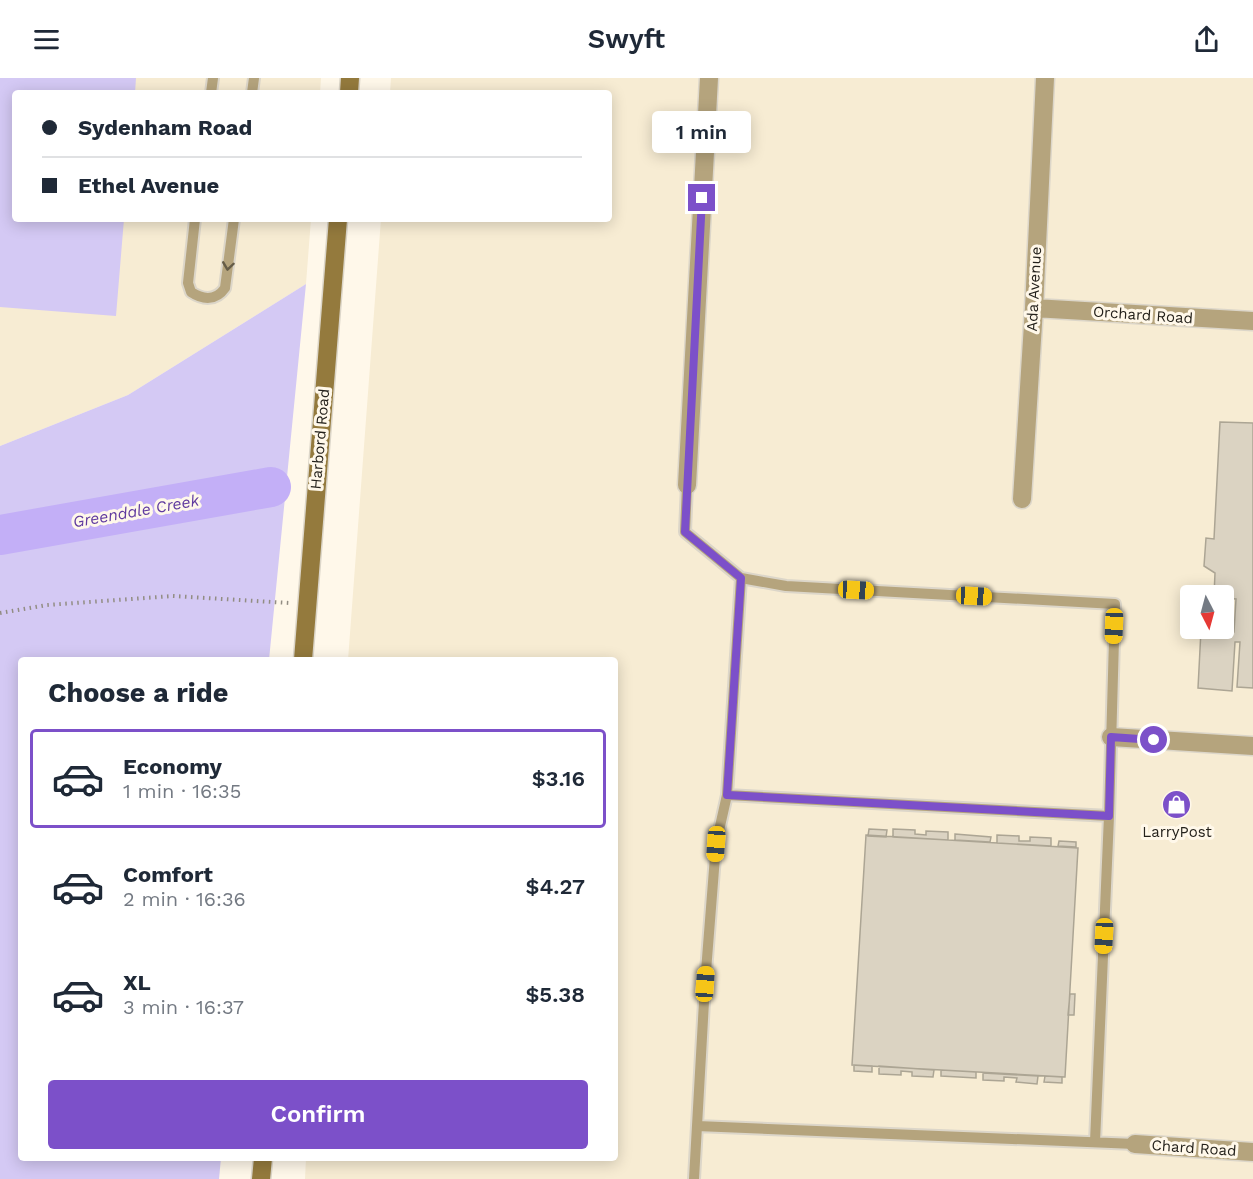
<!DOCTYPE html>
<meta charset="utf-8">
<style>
:root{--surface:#fff;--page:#f6f6f7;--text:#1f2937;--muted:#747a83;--line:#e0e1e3;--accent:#7c50c9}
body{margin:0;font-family:"Work Sans",sans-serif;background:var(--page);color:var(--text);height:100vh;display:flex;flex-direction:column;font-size:22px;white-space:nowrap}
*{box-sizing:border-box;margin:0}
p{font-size:20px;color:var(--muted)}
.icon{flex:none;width:33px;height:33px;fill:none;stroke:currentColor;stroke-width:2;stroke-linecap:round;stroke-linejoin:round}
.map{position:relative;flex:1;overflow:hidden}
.sheet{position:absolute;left:18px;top:579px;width:600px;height:504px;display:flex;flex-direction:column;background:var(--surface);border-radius:6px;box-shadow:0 3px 15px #0003}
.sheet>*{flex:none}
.hud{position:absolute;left:12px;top:12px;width:600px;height:132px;border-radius:6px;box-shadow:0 3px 15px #0003;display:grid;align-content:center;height:132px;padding:0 30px;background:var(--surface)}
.needle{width:39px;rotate:174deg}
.controls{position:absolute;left:1180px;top:507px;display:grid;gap:12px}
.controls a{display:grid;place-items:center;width:54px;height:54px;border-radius:6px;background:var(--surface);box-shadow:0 3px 15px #0003;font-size:30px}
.end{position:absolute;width:27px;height:27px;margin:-14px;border:8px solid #7c50c9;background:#fff;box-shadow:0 0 0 3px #fff}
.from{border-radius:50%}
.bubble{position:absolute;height:42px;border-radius:6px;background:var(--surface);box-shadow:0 3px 15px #0003;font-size:20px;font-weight:600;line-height:42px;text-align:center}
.car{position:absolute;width:18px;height:36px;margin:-18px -9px;border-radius:8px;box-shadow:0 0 4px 2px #0007;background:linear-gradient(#f5c518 24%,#345 0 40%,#f5c518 0 76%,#345 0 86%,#f5c518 0)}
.hud b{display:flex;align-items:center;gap:21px;height:57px;font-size:22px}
.hud b+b{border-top:2px solid var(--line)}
.hud i{width:15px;height:15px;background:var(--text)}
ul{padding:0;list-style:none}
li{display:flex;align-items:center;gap:18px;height:99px;margin:0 12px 9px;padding:0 18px;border:3px solid transparent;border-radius:6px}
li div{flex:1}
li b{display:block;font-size:22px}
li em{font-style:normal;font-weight:600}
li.on{border-color:var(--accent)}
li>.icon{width:54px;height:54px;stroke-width:1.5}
h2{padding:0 30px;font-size:27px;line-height:72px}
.cta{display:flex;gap:12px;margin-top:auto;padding:12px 30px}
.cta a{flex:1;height:69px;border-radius:6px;background:var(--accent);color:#fff;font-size:24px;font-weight:600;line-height:69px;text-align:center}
header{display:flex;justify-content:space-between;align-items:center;height:78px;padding:0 30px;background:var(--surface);font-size:27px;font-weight:600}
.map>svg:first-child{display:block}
.built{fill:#f7ecd3;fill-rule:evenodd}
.green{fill:#d4c9f4}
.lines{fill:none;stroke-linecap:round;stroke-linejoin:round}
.river{stroke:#c3aff7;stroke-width:40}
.building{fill:#dbd3c2;stroke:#aca594;stroke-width:1.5}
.lane-casing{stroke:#dcd6c9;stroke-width:14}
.street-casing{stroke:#dcd6c9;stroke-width:21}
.secondary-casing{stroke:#dcd6c9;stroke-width:21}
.path{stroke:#928d83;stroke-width:4;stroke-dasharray:1.5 4.5;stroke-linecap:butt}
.lane{stroke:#b5a47d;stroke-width:10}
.street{stroke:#b5a47d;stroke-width:18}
.secondary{stroke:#947a3d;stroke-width:18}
.oneway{stroke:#655c47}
.route{stroke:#7c50c9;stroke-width:8}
.labels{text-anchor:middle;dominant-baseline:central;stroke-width:6;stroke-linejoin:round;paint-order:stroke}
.street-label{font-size:15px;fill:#24211b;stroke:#fff8ea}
.poi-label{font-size:15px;fill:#24211b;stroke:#fff8ea}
.water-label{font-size:16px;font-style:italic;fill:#603a9f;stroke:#fff8ea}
</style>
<header><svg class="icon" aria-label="menu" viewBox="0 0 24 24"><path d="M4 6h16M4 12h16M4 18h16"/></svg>Swyft<svg class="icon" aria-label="share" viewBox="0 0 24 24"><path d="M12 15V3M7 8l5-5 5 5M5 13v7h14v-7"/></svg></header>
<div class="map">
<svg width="1253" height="1101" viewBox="0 0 1253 1101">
<rect width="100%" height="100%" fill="#fff8ea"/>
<path class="built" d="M0 0H321L320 15H15V141H311L306 206 128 317 0 368Z
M391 0H1253V1101H305L306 1080H615V582H348L381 141H609V15H390ZM1191 518H1224V550H1191Z"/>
<path class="green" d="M0 0H136L135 15H15V141H124L116 238 0 229Z
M306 206 269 582H21V1080H221L219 1101H0V368L128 317Z"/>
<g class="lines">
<path class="river" d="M0 457 271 409"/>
</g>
<path class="building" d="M1220 344 1253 345V610L1237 609 1240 564H1235L1232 613 1198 610 1201 552 1234 554 1236 521 1224 520V518H1214L1215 495 1204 488 1206 460 1214 461Z
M869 751 887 752 886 759 868 758Z
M893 751 915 752V756L926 757V753L948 754V762L893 759Z
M955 756 991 759 990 764 955 762Z
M866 757 1078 770 1065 999 852 987Z
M997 757 1019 758V763H1030V759L1051 760V768L997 765Z
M1059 763 1076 764V769L1058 768Z
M1070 916H1075L1074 937H1068Z
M854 987 872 988V994L854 993Z
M879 988 934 992 933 999 912 998V994L901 993V997L879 996Z
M941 992 976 994V1000L941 998Z
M983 995 1038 998 1037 1006 1016 1004 1017 1000 1004 999V1003L983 1002Z
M1045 998 1062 999V1005L1044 1004Z"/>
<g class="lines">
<defs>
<path id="lane" d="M211 15 213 0
M252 15 254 0
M195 141 188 205 191 214C203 222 216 223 225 210L234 141
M687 407 685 454 741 500 786 508 1115 526 1109 738 1095 1064
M727 717 1109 738
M697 1048 1135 1066
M694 1101 705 906 716 766 727 717 741 500"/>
<path id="street" d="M1034 230 1253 243
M687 407 709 0
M1022 421 1034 230 1045 0
M1111 659 1253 668
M1135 1066 1253 1074"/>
<path id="secondary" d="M349 15 350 0
M303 582 338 141
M261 1101 263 1080"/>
</defs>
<use href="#lane" class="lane-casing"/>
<use href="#street" class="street-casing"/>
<use href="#secondary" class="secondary-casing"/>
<path class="path" d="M0 535 47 527 173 518 289 525"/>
<use href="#lane" class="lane"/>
<use href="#street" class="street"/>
<use href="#secondary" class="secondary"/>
</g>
<defs><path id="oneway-chevron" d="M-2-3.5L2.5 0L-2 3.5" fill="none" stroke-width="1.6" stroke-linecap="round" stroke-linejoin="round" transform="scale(1.5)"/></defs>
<use class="oneway" href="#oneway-chevron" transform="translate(228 188) rotate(98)"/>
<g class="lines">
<path class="route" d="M702 120 685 454 741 500 727 717 1109 738 1111 659 1154 662"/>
</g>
<defs>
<symbol id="shop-disc" viewBox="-11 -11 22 22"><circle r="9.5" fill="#7c50c9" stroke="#fff8ea"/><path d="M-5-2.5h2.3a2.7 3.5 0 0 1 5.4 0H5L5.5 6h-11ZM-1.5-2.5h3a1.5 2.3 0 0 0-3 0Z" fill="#fff"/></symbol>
</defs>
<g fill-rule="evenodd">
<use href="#shop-disc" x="1160" y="710" width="33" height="33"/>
</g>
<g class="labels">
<g class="street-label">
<text transform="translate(1034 211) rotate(-87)">Ada Avenue</text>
<text transform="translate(1143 237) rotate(4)">Orchard Road</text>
<text transform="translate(320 361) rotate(-85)">Harbord Road</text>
<text transform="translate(1194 1070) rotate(4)">Chard Road</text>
</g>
<g class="poi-label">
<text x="1177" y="754">LarryPost</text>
</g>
<g class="water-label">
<text transform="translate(136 433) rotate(-10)">Greendale Creek</text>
</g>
</g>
</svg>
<div class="controls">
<a><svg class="needle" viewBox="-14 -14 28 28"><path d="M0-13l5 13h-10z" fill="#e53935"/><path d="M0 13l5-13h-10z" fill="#747a83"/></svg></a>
</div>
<i class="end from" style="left:1154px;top:662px"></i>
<i class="end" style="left:702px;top:120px"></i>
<div class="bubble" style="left:652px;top:33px;width:99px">1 min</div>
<i class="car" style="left:856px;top:512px;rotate:93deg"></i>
<i class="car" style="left:974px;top:518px;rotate:93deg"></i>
<i class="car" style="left:1114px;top:548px;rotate:182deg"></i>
<i class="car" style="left:716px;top:766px;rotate:184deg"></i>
<i class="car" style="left:1104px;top:858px;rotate:183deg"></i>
<i class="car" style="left:705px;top:906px;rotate:4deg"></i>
<div class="hud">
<b><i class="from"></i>Sydenham Road</b>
<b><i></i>Ethel Avenue</b>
</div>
<section class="sheet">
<h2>Choose a ride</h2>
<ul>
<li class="on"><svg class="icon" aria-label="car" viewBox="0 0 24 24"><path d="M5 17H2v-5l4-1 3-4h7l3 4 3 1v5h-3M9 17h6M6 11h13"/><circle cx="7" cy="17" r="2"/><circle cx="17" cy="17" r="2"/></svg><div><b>Economy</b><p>1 min · 16:35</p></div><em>$3.16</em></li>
<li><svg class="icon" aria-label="car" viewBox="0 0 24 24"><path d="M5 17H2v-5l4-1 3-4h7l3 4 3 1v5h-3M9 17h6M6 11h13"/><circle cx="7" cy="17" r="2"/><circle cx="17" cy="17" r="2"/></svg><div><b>Comfort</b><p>2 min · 16:36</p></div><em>$4.27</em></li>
<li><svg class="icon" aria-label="car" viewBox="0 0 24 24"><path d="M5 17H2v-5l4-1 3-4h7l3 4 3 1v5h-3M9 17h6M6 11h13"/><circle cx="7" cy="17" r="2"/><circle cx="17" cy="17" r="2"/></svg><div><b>XL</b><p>3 min · 16:37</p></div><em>$5.38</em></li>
</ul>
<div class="cta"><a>Confirm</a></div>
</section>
</div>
